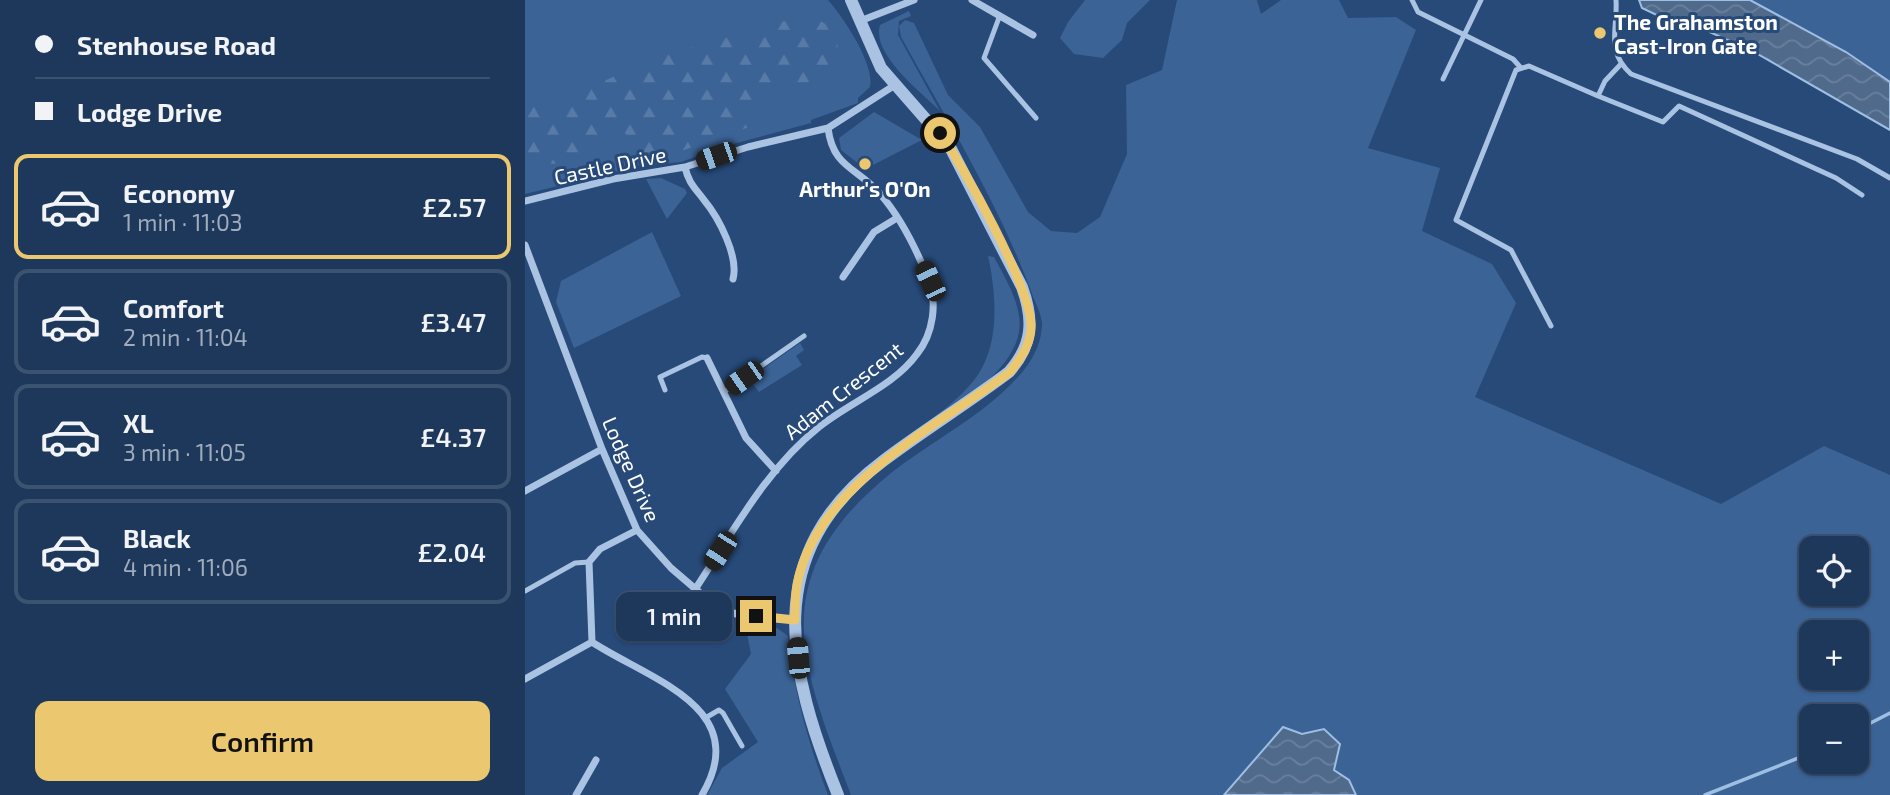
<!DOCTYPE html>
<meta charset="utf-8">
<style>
:root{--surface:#1d385b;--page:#253f61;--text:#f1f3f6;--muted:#a0acbb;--line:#3b5271;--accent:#ebc870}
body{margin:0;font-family:"Exo 2",sans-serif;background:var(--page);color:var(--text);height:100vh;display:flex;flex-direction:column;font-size:26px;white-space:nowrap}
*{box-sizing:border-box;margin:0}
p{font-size:23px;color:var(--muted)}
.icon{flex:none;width:38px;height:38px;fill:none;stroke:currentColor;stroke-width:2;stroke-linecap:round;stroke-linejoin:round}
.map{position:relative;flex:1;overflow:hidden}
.sheet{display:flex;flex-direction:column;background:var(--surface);width:525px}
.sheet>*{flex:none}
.banner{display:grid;align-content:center;height:154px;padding:0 35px;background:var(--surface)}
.controls{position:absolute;left:1274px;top:536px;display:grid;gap:14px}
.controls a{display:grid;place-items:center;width:70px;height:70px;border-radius:14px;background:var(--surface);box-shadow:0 2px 5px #0004,0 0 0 2px var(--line);font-size:35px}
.end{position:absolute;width:32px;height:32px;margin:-16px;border:9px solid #ebc870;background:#111;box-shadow:0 0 0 4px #111}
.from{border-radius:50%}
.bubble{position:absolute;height:49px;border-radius:14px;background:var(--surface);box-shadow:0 2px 5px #0004,0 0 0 2px var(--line);font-size:23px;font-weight:600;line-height:49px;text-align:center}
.car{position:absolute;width:21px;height:42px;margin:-21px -10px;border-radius:9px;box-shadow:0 0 5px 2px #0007;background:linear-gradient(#222 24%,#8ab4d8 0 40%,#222 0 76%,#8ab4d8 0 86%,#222 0)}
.banner b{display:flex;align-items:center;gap:24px;height:66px;font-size:26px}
.banner b+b{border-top:2px solid var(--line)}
.banner i{width:18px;height:18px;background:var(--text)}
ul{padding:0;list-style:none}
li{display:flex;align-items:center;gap:21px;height:105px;margin:0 14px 10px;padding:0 21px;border:4px solid var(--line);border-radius:14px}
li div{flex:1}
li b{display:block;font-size:26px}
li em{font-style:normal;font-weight:600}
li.active{border-color:var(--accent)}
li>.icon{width:63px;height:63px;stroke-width:1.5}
.cta{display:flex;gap:14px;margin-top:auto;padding:14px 35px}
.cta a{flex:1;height:80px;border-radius:14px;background:var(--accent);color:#111;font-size:28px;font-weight:600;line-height:80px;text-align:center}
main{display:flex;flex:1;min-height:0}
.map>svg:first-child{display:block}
.green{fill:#3b6396;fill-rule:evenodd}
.forest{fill:url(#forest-firs)}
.water{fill:url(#water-waves);stroke:#9ebee3;stroke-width:2}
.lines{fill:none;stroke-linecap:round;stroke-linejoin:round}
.stream{stroke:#9ebee3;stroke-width:3.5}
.service{stroke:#aac3e3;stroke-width:5}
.minor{stroke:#aac3e3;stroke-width:7}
.tertiary{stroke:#aac3e3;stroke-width:12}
.route{stroke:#ebc870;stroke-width:9}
.poi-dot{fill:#ebc870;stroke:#274a79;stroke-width:2.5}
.labels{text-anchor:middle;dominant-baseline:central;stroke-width:6;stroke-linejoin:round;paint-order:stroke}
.poi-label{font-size:21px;font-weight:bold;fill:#fff;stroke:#274a79;text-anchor:start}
.street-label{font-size:21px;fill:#fff;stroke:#274a79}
</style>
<main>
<section class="sheet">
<div class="banner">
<b><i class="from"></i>Stenhouse Road</b>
<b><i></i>Lodge Drive</b>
</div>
<ul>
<li class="active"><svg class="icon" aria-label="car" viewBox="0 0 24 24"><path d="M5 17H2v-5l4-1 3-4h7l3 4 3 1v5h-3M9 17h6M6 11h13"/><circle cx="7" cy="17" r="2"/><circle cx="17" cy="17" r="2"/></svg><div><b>Economy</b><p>1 min · 11:03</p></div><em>£2.57</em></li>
<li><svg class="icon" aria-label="car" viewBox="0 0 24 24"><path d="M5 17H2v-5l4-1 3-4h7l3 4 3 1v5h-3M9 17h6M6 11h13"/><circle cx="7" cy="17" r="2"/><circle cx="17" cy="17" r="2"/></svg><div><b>Comfort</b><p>2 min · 11:04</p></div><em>£3.47</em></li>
<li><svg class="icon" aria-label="car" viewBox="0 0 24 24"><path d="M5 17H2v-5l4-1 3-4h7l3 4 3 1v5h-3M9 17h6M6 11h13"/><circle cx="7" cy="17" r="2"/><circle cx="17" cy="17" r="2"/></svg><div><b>XL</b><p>3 min · 11:05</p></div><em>£4.37</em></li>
<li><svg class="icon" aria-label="car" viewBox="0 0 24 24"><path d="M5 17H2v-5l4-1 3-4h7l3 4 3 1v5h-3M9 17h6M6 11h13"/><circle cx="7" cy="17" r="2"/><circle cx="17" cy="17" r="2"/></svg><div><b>Black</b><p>4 min · 11:06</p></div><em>£2.04</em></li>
</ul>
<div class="cta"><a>Confirm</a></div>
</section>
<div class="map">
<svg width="1365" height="795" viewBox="0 0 1365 795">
<defs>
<pattern id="forest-firs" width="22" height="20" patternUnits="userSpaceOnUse" patternTransform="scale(1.75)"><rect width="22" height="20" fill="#3b6396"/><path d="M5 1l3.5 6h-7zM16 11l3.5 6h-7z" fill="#587aa6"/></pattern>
<pattern id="water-waves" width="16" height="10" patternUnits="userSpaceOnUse" patternTransform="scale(1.75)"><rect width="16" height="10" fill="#506a8c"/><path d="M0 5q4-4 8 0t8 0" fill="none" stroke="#6a809d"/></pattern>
</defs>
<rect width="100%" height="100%" fill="#274a79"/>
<path class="green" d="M0 0H303C318 17 350 64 345 87L333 98V103L286 120V123L197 147 156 162 114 166 0 194Z
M560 0H625L602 23 597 40 578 58 549 54 535 38 543 22Z
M652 0H732L736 14 756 0H814L823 18 871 17 891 30 843 148 915 168 897 231 967 264 991 303 950 397 1196 504 1299 446 1365 475V795H326C275 662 238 577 366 473 399 447 437 427 470 399 492 380 515 358 517 326 518 316 509 301 506 291 473 202 422 120 376 37L374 26 380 20 389 23 423 95 455 127 503 212 526 231 552 233 575 217 602 154 601 85 637 70ZM1286 548H1332V593H1286ZM1286 632H1332V677H1286ZM1286 716H1332V761H1286Z
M1225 0H1365V82L1321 52Z
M384 11 386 16 374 21 373 35 415 111C396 92 346 54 355 25Z
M349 112 397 140 346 166 338 160 334 164 316 150 314 138Z
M136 178 160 189 162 193 142 219 121 179Z
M127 232 156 296 49 348 31 302 36 281Z
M463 256 469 257C479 276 491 295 494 316 503 370 416 414 379 440 400 423 427 406 445 385 476 351 472 297 463 256Z
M275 343 279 350 271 356 277 365 234 392 224 379Z
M220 624 252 628 263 636C269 693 283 742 303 795H182L197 768 233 742 200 689 226 654Z"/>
<path class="forest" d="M284 14 312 31 313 60 301 78 229 95 227 126 125 162 98 131 30 164 0 161V101L29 102 140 55Z"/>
<path class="water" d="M1114 0H1225L1321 52 1365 82V130L1229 52 1167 24 1140 19 1117 8Z
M758 727 777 734 799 729 815 744 809 770 824 780 831 795H699Z"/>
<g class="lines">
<path class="stream" d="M1332 730 1365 713
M1180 795 1286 753"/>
<path class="service" d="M887 0 893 12 988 59 996 68
M1091 0C1093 30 1080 50 1106 74L1332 159 1365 178
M475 15 459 58 511 118
M918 79 956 0
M1073 96 1138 122 1154 106 1311 178 1337 195
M1026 326 986 250 931 220 991 70 1004 66 1073 96 1080 81 1096 64
M140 390 135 377 177 357 182 358
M199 392 279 336
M0 591 50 563 64 562
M182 717 194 710 198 713 217 746"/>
<path class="minor" d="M447 0 508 35
M335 21 389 0
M160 167C163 182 170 188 179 200 194 218 214 257 208 279
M0 201 88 179 160 167 223 147 303 128 370 85
M0 245 77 449 112 530 146 568 188 604 211 614 269 620
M318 277 349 232 372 218
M182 358 221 438 251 471
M0 491 77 449
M112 530 75 549 64 562 67 642C123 679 229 707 177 795
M169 591C206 535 241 469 294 427 325 402 369 386 392 354 408 334 413 303 403 278 392 251 376 218 356 195 333 167 308 169 303 128
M0 679 67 642
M51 795 71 760"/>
<path class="tertiary" d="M313 795C263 670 234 554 358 461 399 430 443 403 484 372 508 345 509 320 497 287L425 147 356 68 326 0"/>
</g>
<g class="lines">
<path class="route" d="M231 616 270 620C270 604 270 588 275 572 302 480 413 426 485 372 496 358 507 343 506 324 505 287 438 165 415 133"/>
</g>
<g class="poi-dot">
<circle cx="1075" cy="33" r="7"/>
<circle cx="340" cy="164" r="7"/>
</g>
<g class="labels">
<g class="poi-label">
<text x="1089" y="21">The Grahamston<tspan x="1089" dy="24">Cast-Iron Gate</tspan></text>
<text x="340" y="188" text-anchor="middle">Arthur's O'On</text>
</g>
<g class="street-label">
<text transform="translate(85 165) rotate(-12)">Castle Drive</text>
<text transform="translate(318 390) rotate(-38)">Adam Crescent</text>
<text transform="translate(107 469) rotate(66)">Lodge Drive</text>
</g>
</g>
</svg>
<div class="controls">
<a><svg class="icon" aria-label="locate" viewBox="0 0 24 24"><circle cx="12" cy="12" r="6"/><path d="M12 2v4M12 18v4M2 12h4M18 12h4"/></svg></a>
<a>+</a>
<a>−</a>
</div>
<i class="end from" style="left:415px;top:133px"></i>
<i class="end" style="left:231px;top:616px"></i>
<div class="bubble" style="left:91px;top:592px;width:116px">1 min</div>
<i class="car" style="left:191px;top:156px;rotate:251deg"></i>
<i class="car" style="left:405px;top:281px;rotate:335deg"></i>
<i class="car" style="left:219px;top:378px;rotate:235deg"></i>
<i class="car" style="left:195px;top:551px;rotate:213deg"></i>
<i class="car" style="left:273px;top:658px;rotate:355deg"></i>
</div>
</main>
